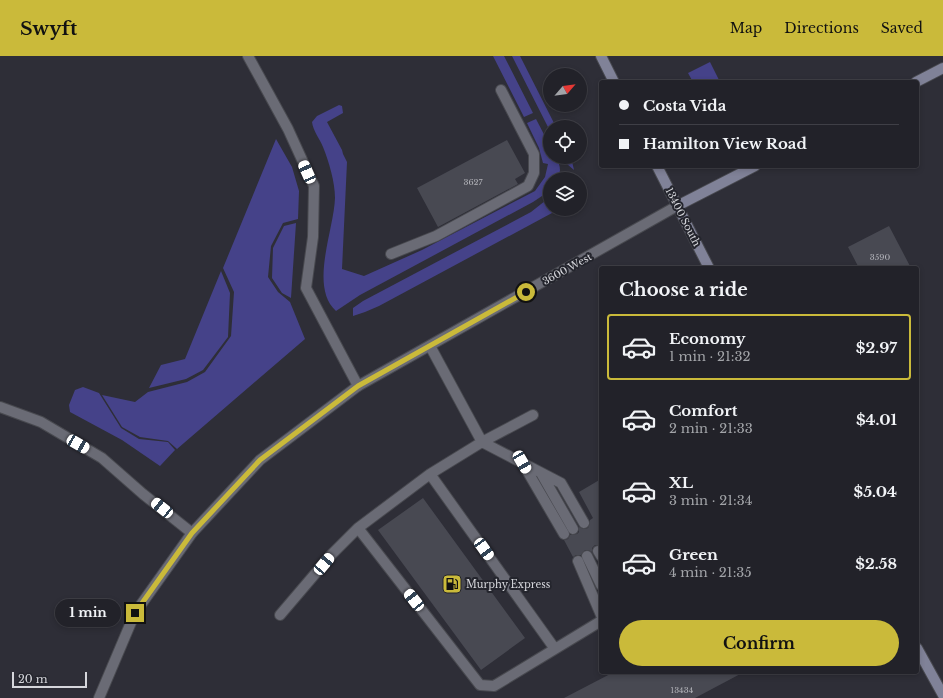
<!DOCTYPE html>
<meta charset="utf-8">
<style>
:root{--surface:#222229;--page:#2a2a31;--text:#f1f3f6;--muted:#a2a4a8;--line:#3f3f46;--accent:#caba3a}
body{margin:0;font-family:"Libre Baskerville",serif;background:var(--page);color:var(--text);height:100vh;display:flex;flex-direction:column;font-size:15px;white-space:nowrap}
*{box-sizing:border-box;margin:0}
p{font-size:13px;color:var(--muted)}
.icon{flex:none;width:22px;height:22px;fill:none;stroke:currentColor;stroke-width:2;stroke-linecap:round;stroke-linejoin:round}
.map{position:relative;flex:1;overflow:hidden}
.panel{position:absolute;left:599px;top:210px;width:320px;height:408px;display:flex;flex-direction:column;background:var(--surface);border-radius:4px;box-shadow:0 2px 6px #0003,0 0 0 1px var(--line)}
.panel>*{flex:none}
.hud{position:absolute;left:599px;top:24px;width:320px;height:88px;border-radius:4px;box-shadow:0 2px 6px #0003,0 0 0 1px var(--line);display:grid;align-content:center;height:88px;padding:0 20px;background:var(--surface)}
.needle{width:26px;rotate:62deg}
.fabs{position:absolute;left:543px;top:12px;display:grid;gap:8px}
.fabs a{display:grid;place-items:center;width:44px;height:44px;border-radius:50%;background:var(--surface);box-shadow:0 2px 6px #0003,0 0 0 1px var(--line);font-size:20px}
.scale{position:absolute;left:12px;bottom:10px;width:75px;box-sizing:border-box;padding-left:4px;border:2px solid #d5d6db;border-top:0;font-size:11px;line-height:14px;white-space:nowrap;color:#d5d6db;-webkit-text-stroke:3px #24252d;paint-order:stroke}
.end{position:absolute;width:18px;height:18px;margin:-9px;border:5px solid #caba3a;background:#111;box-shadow:0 0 0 2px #111}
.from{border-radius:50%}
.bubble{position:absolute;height:28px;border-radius:14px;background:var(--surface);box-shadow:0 2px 6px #0003,0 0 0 1px var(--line);font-size:13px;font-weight:700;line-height:28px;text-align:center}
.car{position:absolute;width:12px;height:24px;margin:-12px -6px;border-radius:5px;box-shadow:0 0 3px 1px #0007;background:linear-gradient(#fff 24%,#345 0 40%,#fff 0 76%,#345 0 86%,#fff 0)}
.hud b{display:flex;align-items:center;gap:14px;height:38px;font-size:15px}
.hud b+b{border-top:1px solid var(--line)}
.hud i{width:10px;height:10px;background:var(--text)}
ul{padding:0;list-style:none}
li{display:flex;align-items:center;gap:12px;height:66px;margin:0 8px 6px;padding:0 12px;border:2px solid transparent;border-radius:4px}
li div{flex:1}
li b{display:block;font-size:15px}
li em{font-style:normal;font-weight:700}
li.selected{border-color:var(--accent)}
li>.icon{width:36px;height:36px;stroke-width:1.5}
h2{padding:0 20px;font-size:18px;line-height:48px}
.action{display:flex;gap:8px;margin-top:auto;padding:8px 20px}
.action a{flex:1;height:46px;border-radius:24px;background:var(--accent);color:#111;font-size:16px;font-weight:700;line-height:46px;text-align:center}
header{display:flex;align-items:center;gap:24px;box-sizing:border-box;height:56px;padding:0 20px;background:var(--accent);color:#111}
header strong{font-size:19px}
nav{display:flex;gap:22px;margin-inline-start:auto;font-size:14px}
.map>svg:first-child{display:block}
.green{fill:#454289}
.building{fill:#484952}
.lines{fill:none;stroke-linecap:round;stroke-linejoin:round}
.service-casing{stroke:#48494f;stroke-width:12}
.tertiary-casing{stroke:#48494f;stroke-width:12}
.secondary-casing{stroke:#48494f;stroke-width:12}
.service{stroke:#6a6b75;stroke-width:10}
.tertiary{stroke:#6a6b75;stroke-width:10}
.secondary{stroke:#808298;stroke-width:10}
.route{stroke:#caba3a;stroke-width:5}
.labels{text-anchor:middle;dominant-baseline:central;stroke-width:4;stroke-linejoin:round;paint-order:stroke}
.number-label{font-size:8px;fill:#b2b3b9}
.street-label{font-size:10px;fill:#d5d6db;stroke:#24252d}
.poi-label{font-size:10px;fill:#d5d6db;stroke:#24252d;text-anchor:start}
</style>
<header>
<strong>Swyft</strong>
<nav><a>Map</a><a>Directions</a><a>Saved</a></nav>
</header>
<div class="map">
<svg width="943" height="642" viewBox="0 0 943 642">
<rect width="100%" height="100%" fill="#2e2e37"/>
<path class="green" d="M493 0H504L533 57 524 61Z
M512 0H520L556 71H550V75Z
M710 6 720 26H693L688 17Z
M339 49 342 50 343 57 327 66 342 94 343 98 347 106 342 213 364 220 422 194 535 135 545 121 548 108 543 107 539 92 527 67 536 63 550 90V101H556C560 109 562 115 557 123H550V131L542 140 533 146 360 239 336 255C309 231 334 174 335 142 335 126 329 106 323 91 320 83 313 75 312 66L317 60Z
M276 83 292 111 299 135 298 163 283 167 271 190 268 221 278 236 290 246 305 283 177 393 168 385 140 381 122 371 102 339 135 346 148 336 187 326 205 316 231 280 234 236 223 212Z
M564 101H571L574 114 567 108Z
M550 141V153H558L552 157 379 250 365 256 353 260V252L363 245 531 156Z
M296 167 291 242 282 237 272 222 273 192 284 170Z
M221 215 230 237 228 281 203 314 186 323 149 332 161 309 185 303Z
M83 331 99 337 121 372 139 383 168 386 175 394 160 410 122 384 70 356 69 349 75 334Z"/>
<path class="building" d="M507 84 525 117 515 123 518 128 438 171 417 132Z
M889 170 911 212H859L848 191Z
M601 423V489H595L592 492V496L588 494H585L581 499H576L573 501 564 484 568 483 570 479 577 478 579 476V471L584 473 588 472 590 467V464L593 462 579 436Z
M423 442 525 582 481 614 378 474Z
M614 616H744L695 642H564Z"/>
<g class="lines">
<defs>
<path id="service" d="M248 0 288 73 314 130 313 181 306 232 358 330
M391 198 436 180 528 130 534 117V98L501 34
M430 290 482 386 533 359
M0 351 41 366 102 402 143 438 192 477
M522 406 564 478
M541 417 573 473
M430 418 555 593
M358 472 480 629 494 630 601 565
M598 495 601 500
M587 500 601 529
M578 505 601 559
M280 559 332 498 358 472 430 418 482 386 561 427 584 467"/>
<path id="tertiary" d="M99 642 135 557 192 477 260 404 358 330 677 150"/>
<path id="secondary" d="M601 0 614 26
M916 26 943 12
M657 110 709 212
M677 150 755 110
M917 592 943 639"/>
</defs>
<use href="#service" class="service-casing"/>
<use href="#tertiary" class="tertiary-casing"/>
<use href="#secondary" class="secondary-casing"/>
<use href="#service" class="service"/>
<use href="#tertiary" class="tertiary"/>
<use href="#secondary" class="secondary"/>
</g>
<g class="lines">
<path class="route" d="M135 557 192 477 260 404 358 330 526 236"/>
</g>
<defs>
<symbol id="fuel-square" viewBox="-11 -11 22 22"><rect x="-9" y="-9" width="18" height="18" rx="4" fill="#caba3a" stroke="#24252d"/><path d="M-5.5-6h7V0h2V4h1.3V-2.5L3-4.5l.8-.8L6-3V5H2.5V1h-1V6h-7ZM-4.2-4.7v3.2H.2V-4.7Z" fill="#111"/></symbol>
</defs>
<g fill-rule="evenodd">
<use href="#fuel-square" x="441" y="517" width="22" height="22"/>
</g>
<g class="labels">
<g class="number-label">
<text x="473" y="126">3627</text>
<text x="880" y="201">3590</text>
<text x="682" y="634">13434</text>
</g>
<g class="street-label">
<text transform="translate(683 161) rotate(63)">13400 South</text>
<text transform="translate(567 213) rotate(-29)">3600 West</text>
</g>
<g class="poi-label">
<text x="466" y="528">Murphy Express</text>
</g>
</g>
</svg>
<div class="fabs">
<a><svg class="needle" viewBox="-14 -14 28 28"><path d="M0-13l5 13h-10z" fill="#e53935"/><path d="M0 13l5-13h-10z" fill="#a2a4a8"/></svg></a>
<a><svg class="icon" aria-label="locate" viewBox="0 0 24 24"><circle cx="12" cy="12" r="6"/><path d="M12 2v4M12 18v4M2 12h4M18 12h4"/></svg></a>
<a><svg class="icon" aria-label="layers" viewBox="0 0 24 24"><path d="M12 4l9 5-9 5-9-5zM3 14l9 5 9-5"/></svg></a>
</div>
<div class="scale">20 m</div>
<i class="end from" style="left:526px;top:236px"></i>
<i class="end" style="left:135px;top:557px"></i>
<div class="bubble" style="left:55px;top:543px;width:66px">1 min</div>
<i class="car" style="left:307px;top:116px;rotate:336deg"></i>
<i class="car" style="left:78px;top:388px;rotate:120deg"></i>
<i class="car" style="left:522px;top:406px;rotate:150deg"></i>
<i class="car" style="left:162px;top:452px;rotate:309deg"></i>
<i class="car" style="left:484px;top:493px;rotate:144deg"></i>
<i class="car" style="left:324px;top:508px;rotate:40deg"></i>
<i class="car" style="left:414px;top:544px;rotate:322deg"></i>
<div class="hud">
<b><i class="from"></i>Costa Vida</b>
<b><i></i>Hamilton View Road</b>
</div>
<section class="panel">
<h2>Choose a ride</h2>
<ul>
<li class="selected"><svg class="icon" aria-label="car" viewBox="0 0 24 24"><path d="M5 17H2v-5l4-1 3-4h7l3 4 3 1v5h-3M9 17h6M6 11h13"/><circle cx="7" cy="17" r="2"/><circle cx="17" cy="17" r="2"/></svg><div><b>Economy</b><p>1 min · 21:32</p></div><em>$2.97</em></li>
<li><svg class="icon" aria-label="car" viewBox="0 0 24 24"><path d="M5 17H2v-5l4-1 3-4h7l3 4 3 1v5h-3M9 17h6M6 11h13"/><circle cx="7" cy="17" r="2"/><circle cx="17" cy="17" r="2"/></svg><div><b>Comfort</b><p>2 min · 21:33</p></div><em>$4.01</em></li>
<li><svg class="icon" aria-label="car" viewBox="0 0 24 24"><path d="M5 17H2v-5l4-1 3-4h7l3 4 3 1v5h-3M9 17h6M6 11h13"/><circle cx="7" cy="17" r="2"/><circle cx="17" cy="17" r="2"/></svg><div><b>XL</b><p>3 min · 21:34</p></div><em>$5.04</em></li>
<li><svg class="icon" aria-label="car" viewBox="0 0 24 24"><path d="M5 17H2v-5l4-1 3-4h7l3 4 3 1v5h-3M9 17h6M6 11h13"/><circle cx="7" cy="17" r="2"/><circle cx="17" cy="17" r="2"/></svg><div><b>Green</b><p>4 min · 21:35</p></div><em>$2.58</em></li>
</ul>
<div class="action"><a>Confirm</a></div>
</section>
</div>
